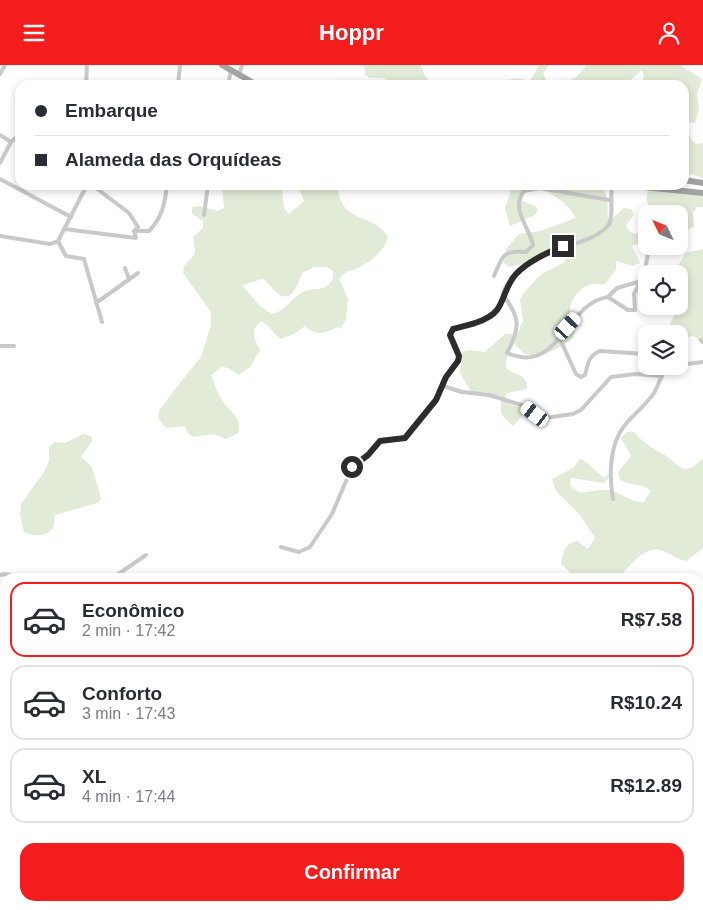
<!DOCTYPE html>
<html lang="pt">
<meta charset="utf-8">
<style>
:root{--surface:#fff;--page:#f2f2f3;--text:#2b2b33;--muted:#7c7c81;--line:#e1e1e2;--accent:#f41d1e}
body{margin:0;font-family:Arial,sans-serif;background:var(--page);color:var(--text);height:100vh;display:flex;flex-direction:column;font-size:19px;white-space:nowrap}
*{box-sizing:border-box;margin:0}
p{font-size:16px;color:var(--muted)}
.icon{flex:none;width:28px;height:28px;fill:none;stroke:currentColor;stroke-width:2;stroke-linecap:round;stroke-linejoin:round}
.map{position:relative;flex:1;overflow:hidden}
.sheet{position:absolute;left:0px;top:508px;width:704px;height:338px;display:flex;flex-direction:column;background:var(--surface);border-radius:15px 15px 0 0;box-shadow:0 2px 8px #0003}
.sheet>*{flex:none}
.guide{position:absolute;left:15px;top:15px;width:674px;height:110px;border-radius:15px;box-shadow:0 2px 8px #0003;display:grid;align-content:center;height:110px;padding:0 20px;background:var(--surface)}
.needle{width:32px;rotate:313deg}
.buttons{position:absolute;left:638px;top:140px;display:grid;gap:10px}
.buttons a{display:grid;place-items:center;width:50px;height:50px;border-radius:10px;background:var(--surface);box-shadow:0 2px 8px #0003;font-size:25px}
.end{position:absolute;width:22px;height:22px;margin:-11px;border:6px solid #2c2c2c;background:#fff;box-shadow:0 0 0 2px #fff}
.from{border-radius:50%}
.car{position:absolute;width:15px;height:30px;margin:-15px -8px;border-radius:6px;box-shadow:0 0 4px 1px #0007;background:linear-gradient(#fff 24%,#345 0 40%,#fff 0 76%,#345 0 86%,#fff 0)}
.guide b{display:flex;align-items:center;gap:18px;height:48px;font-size:19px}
.guide b+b{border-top:1px solid var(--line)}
.guide i{width:12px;height:12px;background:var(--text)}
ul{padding:9px 0 0;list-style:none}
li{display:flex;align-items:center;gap:15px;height:75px;margin:0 10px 8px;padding:0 10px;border:2px solid var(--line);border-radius:15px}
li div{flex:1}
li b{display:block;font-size:19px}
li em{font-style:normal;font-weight:700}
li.current{border-color:var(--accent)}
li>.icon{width:45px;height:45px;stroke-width:1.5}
.button{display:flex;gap:10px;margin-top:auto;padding:10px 20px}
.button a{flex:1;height:58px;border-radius:15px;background:var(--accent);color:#fff;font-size:20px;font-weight:700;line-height:58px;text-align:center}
header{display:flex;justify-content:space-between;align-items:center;height:65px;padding:0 20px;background:var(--accent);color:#fff;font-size:22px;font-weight:700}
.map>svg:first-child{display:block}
.green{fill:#e1ebd7;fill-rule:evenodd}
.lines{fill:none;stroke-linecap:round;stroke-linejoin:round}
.street{stroke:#c9c9c9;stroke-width:4}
.primary{stroke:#a4a4a4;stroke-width:6}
.route{stroke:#2c2c2c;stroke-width:6}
</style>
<header><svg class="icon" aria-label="menu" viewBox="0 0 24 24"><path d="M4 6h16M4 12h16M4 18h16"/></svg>Hoppr<svg class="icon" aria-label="person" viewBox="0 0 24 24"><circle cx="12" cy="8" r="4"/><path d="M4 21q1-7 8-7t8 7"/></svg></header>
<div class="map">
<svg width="703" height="845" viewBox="0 0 703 845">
<rect width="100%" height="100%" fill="#fff"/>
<path class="green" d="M364 0H421L424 9 432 20H389L384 13H370L365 10Z
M539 0H549L543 9 546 15C562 23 578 14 586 0H680L702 14 697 30 699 44 695 58 688 57 689 44 684 40V20H640L644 12 642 5 625 20H505C511 10 520 14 530 16Z
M690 70 691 75 696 79 703 78V113L692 109 684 111 685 72Z
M235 120H278L282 124 284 143 289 149 304 136 298 120H338C339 160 374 147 388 172 386 183 372 196 362 201 353 206 345 205 339 214L348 234 346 255 340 264 338 262C324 268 317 272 305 261L294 269 280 274 266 259 261 256C249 267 254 273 260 285L250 302 239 310 228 303 222 302 211 310C215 318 216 326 221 333 228 346 244 353 238 368L226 374 213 369 193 372 187 367 185 361 166 363 158 353 159 346 175 324 201 292 211 260V247L183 208 184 201C197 188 196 190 193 172L203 163V156L192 149V142L199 141 218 146 224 143 222 123ZM314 202H327L333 206C334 212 333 216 328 220 321 226 313 223 305 226 292 232 286 246 272 249L261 242 242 220 262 214C269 217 271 223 277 228 291 240 299 218 302 208Z
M513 120H597C610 126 607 140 608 153L614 152 624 143 631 144 634 150 626 160 629 166 635 169 642 166 646 160V175L632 181 640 198 633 201 616 196V205L605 219C600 220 598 219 593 219 579 220 566 240 571 253 574 261 576 264 573 273 560 283 541 295 523 288L514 278 523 255 520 235 523 229 541 209 565 197C564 189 561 185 553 182L531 197 509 202 504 198 506 184 519 169 540 166 576 153C567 135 532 111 518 134L535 141 538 145 535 150 510 161 505 143Z
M655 124 703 129V142H697L693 148 694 161 688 165 679 166V149H652C649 140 644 136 648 126Z
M703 184V279L694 271 688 272 686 279 679 286V269H666L675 248 668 241H679V209H652C659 200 665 206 675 205L686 188Z
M505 269H512C512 281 505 290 506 303 516 311 528 309 527 324L507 328 505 334 509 339 522 343 525 348 513 361 501 349V336C488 323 482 329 467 329L470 325 460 308 462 287 469 285 485 287Z
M627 367H634C643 377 650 382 661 388 680 397 682 416 703 393V483L686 496C676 494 669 487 660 485 644 481 629 502 619 512H571L569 506 561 499C563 488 564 479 577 476L588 484 595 473 580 450 556 426 552 414 573 403 580 394C590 397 595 408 605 413L608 408 609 413 604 418 571 413 570 420C581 434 592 423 607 425 620 426 630 438 644 437L651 426C643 418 630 421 620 415L618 407 631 391 621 373Z
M83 369 91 371 92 376 81 392C84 395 88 398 91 401 93 405 101 431 101 434L97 438 55 450C53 454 55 458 53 462 48 473 32 471 24 467L20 449 21 439 44 407 49 396V382L55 377 65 378Z
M703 525V672L699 666V532Z
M209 840H282L278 845H205Z"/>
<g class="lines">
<path class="street" d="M0 9 5 0
M239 10 242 0
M86 20 87 0
M178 20 180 0
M228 20 231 5
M0 70 11 77
M0 98 11 77 20 69
M0 114 71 152
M92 120 129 148 138 162 134 166
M204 150 208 120
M64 164 136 173 134 166H149C162 153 165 138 167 120
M0 171 50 179 58 176
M58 176 66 191 84 194 102 257
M58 176 87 120
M125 203 129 214
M494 211C502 192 503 184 526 187L533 180C529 161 510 144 524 126L540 123 609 135
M503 230C521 253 520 264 507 288 560 311 565 238 608 232L628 245H635L634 229 644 210 648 189
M608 232 617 223 641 216
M96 238 138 208
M560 274 576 309 581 312 585 310C588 299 588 291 600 286L646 289
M701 275 703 277
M0 281H14
M679 300 703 297
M443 321 462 327 489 330 525 341 545 353 573 349 581 345 611 312 635 309 662 311
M613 434C609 411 609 379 625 360 634 349 646 340 654 328 660 319 661 303 674 301
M281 482 299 487 310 482 332 449 352 402 368 390 380 376 405 373 436 335 446 312 458 296 459 291 450 270 453 263C467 260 488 256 498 244 502 239 502 232 504 226 509 210 528 199 542 191 563 179 591 179 608 161 614 154 610 132 612 121
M0 510 4 509 29 512
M114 512 146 490
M699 676 703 691
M699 733 703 734
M699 800 703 801
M338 840 341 845
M138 845 144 840
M472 845 475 840
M490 845 493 840
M545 845 547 840
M622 845 624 840"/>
<path class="primary" d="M222 0 257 20
M684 115 703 118
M608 120H614
M624 120 703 128"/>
</g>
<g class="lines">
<path class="route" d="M352 402 368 390 380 376 405 373 436 335 446 312 458 296 459 291 450 270 453 264C468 260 493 256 500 240 506 228 507 219 516 209 528 196 547 188 563 181"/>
</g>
</svg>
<div class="buttons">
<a><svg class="needle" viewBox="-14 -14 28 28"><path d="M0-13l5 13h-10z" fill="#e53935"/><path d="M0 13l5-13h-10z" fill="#7c7c81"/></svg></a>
<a><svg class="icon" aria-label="locate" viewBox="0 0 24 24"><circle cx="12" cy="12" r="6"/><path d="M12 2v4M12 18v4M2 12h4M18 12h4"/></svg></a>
<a><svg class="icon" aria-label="layers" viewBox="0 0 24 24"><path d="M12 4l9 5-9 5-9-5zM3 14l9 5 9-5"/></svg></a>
</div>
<i class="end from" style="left:352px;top:402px"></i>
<i class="end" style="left:563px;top:181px"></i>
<i class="car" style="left:568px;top:261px;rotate:42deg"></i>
<i class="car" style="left:535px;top:349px;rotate:307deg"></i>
<div class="guide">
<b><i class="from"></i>Embarque</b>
<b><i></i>Alameda das Orquídeas</b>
</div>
<section class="sheet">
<ul>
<li class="current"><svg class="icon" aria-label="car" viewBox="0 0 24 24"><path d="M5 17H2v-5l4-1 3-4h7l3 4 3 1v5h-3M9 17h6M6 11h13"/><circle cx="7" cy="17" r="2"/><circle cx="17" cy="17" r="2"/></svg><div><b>Econômico</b><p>2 min · 17:42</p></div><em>R$7.58</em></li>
<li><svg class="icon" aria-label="car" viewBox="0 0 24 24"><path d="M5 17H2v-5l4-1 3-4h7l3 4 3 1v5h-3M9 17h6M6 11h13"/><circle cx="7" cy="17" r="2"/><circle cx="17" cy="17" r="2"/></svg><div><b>Conforto</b><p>3 min · 17:43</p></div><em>R$10.24</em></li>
<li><svg class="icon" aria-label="car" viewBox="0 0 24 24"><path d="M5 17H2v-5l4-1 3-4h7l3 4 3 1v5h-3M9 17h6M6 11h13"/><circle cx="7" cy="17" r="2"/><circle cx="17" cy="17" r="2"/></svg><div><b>XL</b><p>4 min · 17:44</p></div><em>R$12.89</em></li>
</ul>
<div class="button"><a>Confirmar</a></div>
</section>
</div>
